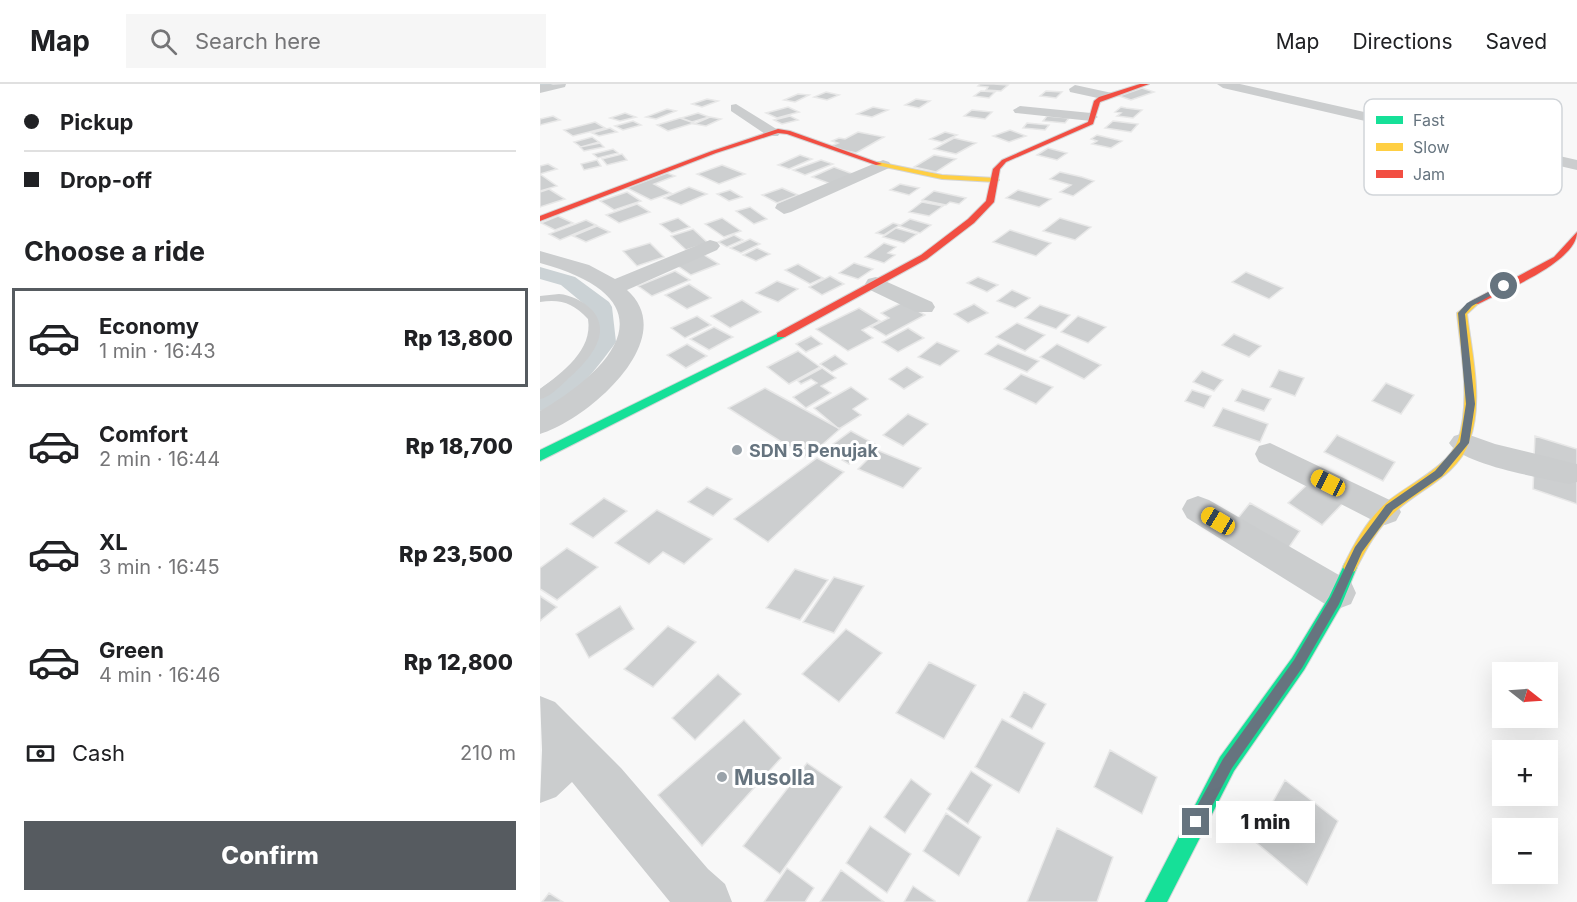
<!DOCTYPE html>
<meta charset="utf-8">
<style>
:root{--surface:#fff;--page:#f6f6f6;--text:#202124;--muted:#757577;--line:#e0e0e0;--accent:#565b60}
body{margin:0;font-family:Inter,sans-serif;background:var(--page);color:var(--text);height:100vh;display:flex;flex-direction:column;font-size:22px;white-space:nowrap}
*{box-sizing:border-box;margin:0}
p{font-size:20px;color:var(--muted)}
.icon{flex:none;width:33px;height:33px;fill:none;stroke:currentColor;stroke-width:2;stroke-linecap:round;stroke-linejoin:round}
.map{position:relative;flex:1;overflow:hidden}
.panel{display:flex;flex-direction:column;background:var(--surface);width:540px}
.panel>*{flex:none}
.hud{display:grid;align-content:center;height:132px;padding:0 24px;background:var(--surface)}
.needle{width:39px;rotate:107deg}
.tools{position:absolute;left:952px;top:578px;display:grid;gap:12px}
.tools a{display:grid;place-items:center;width:66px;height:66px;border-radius:0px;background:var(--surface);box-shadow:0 6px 24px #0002;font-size:30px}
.end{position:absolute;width:27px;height:27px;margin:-14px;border:8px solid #66747f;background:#fff;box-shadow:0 0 0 3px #fff}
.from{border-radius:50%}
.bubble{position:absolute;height:42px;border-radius:0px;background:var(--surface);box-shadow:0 6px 24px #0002;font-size:20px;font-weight:800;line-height:42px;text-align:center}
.car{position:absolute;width:18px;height:36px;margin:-18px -9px;border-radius:8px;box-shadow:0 0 4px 2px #0007;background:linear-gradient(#f5c518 24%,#345 0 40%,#f5c518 0 76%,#345 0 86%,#f5c518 0)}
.hud b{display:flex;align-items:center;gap:21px;height:57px;font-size:22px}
.hud b+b{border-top:2px solid var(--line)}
.hud i{width:15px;height:15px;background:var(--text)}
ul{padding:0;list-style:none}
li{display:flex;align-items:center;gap:18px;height:99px;margin:0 12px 9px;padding:0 12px;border:3px solid transparent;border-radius:0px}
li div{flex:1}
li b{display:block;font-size:22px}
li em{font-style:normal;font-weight:800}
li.on{border-color:var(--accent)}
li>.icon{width:54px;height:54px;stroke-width:1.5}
h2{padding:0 24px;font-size:27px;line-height:72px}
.pay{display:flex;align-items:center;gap:15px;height:66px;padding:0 24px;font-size:22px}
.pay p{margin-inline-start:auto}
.primary-button{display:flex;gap:12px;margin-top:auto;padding:12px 24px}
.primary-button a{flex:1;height:69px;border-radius:0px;background:var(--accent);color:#fff;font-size:24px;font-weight:800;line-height:69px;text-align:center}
header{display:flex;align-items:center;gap:36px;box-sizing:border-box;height:84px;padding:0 30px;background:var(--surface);border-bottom:2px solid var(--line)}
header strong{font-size:28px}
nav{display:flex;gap:33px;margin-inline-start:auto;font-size:21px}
.search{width:420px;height:54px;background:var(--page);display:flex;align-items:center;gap:15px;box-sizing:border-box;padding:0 21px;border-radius:0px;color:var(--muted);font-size:22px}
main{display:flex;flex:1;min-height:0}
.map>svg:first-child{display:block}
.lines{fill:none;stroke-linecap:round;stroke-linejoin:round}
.canal{fill:#cbd2d5;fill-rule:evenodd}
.building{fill:#cdcfd0;stroke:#e8e8e8;stroke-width:1.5}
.fast-casing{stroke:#d4d5d6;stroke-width:2}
.slow-casing{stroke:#d4d5d6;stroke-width:2}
.jam-casing{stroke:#d4d5d6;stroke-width:2}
.lane{fill:#cbcdce;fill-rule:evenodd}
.street{fill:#cbcdce;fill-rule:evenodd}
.fast{fill:#16e098;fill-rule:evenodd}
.slow{fill:#ffcf43;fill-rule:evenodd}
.jam{fill:#f24e42;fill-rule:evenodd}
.route{fill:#66747f}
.poi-dot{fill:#99a2a9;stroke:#fff;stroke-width:2}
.labels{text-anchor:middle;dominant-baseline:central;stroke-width:6;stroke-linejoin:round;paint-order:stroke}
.poi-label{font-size:18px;font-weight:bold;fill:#66747f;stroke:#fff;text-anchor:start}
.near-poi-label{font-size:21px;font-weight:bold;fill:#66747f;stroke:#fff;text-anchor:start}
.key{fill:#fff;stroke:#d1d5d9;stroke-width:1.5}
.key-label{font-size:16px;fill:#66747f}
</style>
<header>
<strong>Map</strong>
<div class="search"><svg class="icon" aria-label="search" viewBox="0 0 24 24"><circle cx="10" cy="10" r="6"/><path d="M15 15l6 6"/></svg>Search here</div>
<nav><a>Map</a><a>Directions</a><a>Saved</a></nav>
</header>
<main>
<section class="panel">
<div class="hud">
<b><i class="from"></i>Pickup</b>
<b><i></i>Drop-off</b>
</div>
<h2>Choose a ride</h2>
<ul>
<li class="on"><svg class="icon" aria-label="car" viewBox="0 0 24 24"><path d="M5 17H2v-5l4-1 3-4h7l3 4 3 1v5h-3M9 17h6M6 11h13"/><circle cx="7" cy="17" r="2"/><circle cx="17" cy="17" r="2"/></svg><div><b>Economy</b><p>1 min · 16:43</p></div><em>Rp 13,800</em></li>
<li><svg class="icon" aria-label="car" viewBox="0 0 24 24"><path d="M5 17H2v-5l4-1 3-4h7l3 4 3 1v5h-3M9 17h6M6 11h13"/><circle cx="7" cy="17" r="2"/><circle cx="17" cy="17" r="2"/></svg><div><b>Comfort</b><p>2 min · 16:44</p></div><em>Rp 18,700</em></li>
<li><svg class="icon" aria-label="car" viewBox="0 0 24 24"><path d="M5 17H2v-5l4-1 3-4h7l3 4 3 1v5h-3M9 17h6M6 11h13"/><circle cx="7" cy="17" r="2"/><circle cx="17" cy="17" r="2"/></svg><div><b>XL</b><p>3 min · 16:45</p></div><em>Rp 23,500</em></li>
<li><svg class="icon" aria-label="car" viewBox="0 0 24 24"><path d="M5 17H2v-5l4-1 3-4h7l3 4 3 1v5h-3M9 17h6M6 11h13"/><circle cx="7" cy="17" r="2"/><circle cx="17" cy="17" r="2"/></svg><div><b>Green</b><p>4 min · 16:46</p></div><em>Rp 12,800</em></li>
</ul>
<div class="pay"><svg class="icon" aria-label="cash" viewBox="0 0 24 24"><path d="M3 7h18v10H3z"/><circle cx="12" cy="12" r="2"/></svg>Cash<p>210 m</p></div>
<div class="primary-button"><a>Confirm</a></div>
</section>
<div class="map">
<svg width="1037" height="818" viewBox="0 0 1037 818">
<rect width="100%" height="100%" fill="#f8f8f8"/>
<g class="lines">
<path class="canal" d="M0 0H13L0 6Z
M0 183 35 193 69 218 72 223 76 258C57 284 32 318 0 327V305L32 282 52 257 50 225 21 201 0 195Z"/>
</g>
<path class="building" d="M440 0H454L468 1 461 7 446 6 448 3 438 2Z
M602 4 614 8 591 16 579 12Z
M441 7 455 8 449 14 434 12Z
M506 7 522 8 516 14 500 12Z
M286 8 299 11 287 16 274 13Z
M258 10 269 11 255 18 244 16Z
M167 15 178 17 162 23 152 20Z
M376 15 390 17 379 24 365 21Z
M248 23 259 28 237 34 226 29Z
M333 23 348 26 332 33 317 30Z
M581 23 586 24 602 26 593 34 577 32 581 29 575 28Z
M127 25 136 27 116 35 106 33Z
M432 26 452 28 445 35 424 32Z
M85 29 96 33 80 37 70 34Z
M158 29 169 33 152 38 141 34Z
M13 32 20 36 0 41V35Z
M250 32 258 36 242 40 234 36Z
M507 32 529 34 525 39 503 37Z
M170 33 181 35 166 42 154 40Z
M140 34 154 39 128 47 117 41Z
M93 37 101 41 83 46 75 42Z
M573 37 598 40 591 48 565 44Z
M55 38 65 44 33 52 24 46Z
M487 39 509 41 505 46 483 44Z
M70 44 77 48 59 52 52 49Z
M470 46 486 52 469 58 453 52Z
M318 48 344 53 316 69 289 63 298 59 292 57 299 54 305 55Z
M405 48 417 51 402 58 390 55Z
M557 51 582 57 571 64 552 60 557 57 551 55Z
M52 53 59 58 41 63 34 58Z
M414 54 436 59 416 70 394 65Z
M60 59 64 63 44 67 40 63Z
M508 64 527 69 517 76 497 71Z
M73 65 78 69 58 74 53 70Z
M82 70 87 76 67 81 62 75Z
M260 71 272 75 249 85 238 81Z
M394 71 416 75 396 88 374 83Z
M57 76 61 82 44 86 41 80Z
M281 76 293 80 265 91 253 86Z
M8 80 17 85 0 90V82Z
M182 81 205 90 179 100 157 90Z
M294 83 313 90 291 100 272 93Z
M520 88 542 93 554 97 533 112 520 108 531 101 510 95Z
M127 89 135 92 114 100 131 109 111 116 87 104Z
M0 90 17 102 0 107Z
M360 100 379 104 369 111 350 106Z
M149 103 167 110 141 121 124 114Z
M242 104 258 111 237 119 222 111Z
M9 105 25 115 0 123V108Z
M190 106 202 113 189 117 177 110Z
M478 106 511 115 499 123 466 114Z
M394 107 417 112 426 114 419 120 410 118 406 121 382 116Z
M87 108 101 117 74 126 60 117Z
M382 118 403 122 389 132 369 128Z
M97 120 110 128 79 139 66 131Z
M210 123 227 135 214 140 196 127Z
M18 132 33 139 15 146 1 139Z
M138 134 150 143 132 149 120 140Z
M182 134 201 147 184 153 165 140Z
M520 134 551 143 535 156 503 147Z
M370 135 391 141 380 149 359 142Z
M46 136 56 141 20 156 9 150Z
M353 139 360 141 344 151 336 149Z
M57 142 70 148 46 158 33 152Z
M356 144 377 150 364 159 343 153Z
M153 145 168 159 146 166 131 152Z
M470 146 511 159 496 172 453 158Z
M194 151 203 156 187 163 178 158Z
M210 155 220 160 201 169 190 164Z
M110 159 124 173 97 182 83 167Z
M344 159 356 163 348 169 355 171 344 179 325 173Z
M217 164 230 170 216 177 203 171Z
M161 169 179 180 151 191 135 180Z
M314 179 333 185 318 195 299 189Z
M258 180 283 194 270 200 245 186Z
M135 187 150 196 112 212 98 202Z
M706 188 743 204 729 215 692 198Z
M290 192 304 200 282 211 269 203Z
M438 193 458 201 447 208 427 199Z
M237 197 258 205 238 218 216 209Z
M149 200 171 214 147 225 125 211Z
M472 206 490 214 475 224 457 217Z
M202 216 221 228 190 244 171 232Z
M363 218 385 231 346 252 331 243 349 234 341 229Z
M434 220 448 229 428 239 414 230Z
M500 221 530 231 516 245 485 234Z
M319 224 340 237 322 246 333 254 308 267 276 245Z
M157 232 171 241 145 254 131 244Z
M538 232 566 243 548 259 521 248Z
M477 239 505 251 485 267 456 253Z
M174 243 193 253 169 266 150 255Z
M368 244 384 254 358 268 342 258Z
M694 250 721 262 709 273 682 261Z
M271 252 282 260 266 268 256 260Z
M397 258 419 267 400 282 378 273Z
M147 260 167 272 146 284 127 271Z
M458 260 499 277 487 288 445 270Z
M517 260 561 281 544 295 500 273Z
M258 267 280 283 249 300 227 283Z
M295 271 307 280 292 288 280 280Z
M367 283 383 293 364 305 349 295Z
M282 284 296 294 281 302 291 309 266 324 253 313 277 299 271 295 261 300 258 297Z
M739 286 764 294 755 312 730 303Z
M662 287 683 296 674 307 653 298Z
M481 290 513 303 496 320 464 305Z
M846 299 874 311 861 330 832 317Z
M311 303 328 315 313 325 321 331 299 345 274 324Z
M225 304 300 345 267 374 188 324Z
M702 305 731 315 724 327 695 317Z
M652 306 671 312 664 324 645 317Z
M683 324 728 340 720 358 673 342Z
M368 330 388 340 363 362 343 351Z
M311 347 335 360 309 380 285 366Z
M797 351 855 378 843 397 784 368Z
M995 352 1037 365V388L994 374Z
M337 366 381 384 363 404 318 385Z
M277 374 304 388 228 458 194 435Z
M994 382 1037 396V420L993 405Z
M772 396 805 417 782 441 748 419Z
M167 403 192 415 173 432 148 418Z
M64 414 87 427 53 454 30 440Z
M710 419 760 447 745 469 694 439Z
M117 426 151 444 172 455 144 480 123 468 109 480 75 459Z
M27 464 58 483 17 516 0 505V484Z
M255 485 288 496 260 536 226 524Z
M294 493 324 502 294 549 263 538Z
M0 512 17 523 0 537Z
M80 522 94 545 49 574 36 550Z
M128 542 156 558 113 603 84 585Z
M306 545 342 569 299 618 262 590Z
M389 578 436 601 404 655 356 629Z
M178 590 201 610 155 656 132 634Z
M484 608 506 620 492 645 470 633Z
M462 635 505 659 479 709 435 683Z
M204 636 241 674 162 762 118 711Z
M570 666 617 693 602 730 554 703Z
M267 679 302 703 240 790 203 762Z
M431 687 452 701 428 740 407 725Z
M371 695 391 710 365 749 344 733Z
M745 696 798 737 767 801 712 755Z
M406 729 441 753 419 792 383 767Z
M330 742 371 770 347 809 306 779Z
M517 744 573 773 557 818H487Z
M247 784 274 804 265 818H224Z
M301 786 344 818H280Z
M373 802 395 817V818H364Z
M9 809 23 818H2Z"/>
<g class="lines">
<defs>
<path id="fast" d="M241 248 245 249V253L0 377V366Z
M810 477 815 479 817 483 801 522 764 586 694 687 627 818H605L680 673 752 574 789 513 805 479Z"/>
<path id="slow" d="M338 78 402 91 455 94 459 96 455 98 402 95 336 81 334 80Z
M935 215 940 218 927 230C932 270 944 319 929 358 918 391 880 405 856 427 838 443 826 465 815 487L810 489 805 487 803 483C814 460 827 436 846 419 867 401 909 383 918 356 931 317 921 270 917 229Z"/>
<path id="jam" d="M600 0H609L560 18 553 40 466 78 460 85 454 118 434 139 387 175 245 253H237V249L381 171 428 135 446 117 453 85 462 76 548 38 554 17 559 13Z
M238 45 250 47 342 80 336 81 247 50 238 49 176 69 0 137V132L172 67Z
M1037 148C1037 178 963 207 938 220L930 218 1014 173Z"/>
</defs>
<use href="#fast" class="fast-casing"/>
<use href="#slow" class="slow-casing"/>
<use href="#jam" class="jam-casing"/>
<path class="lane" d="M19 210C31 211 43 217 52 226 74 251 46 279 27 296 19 303 10 313 0 315V305C23 288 53 266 48 235 33 219 21 215 0 218V212Z"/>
<path class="street" d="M26 0 25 3 0 9V1Z
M677 0H700L1037 76V86L683 4Z
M535 1 572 9 574 12 567 16 530 8 529 5Z
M196 20 238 46 240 49 238 52H228L191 27V21Z
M480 22 551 29 558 33 551 37 475 29 473 26Z
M343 76 349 78 351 81 349 84 251 128 244 130 235 124 237 120Z
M170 156 177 158 180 162 177 166 87 206C142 255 47 336 0 350V327C87 276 124 213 0 179V167L49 181 75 195Z
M336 193 392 218 395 223 392 228H376L328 205 325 200 328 195Z
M924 349 955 360 1037 380V398L1029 400C1003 394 922 381 909 359L914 352Z
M730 359 856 419 861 428 856 437 845 441 834 437 719 378 715 370 719 362Z
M658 412 669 416 811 498 816 509 811 520 798 525 785 520 647 434 642 425 647 416Z
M0 612 15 618 81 684 168 785 185 800 192 818H130L32 698 16 713 0 719 2 666Z"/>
<use href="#fast" class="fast"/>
<use href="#slow" class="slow"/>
<use href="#jam" class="jam"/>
</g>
<path class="route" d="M962 201 968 202 932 222 925 230 935 320 929 359 902 392 853 426 822 468 799 520 762 584 692 684 661 743 656 746 651 743 649 738 651 733 683 675 754 576 791 513 815 463 846 421 895 387 920 358 926 320 918 229 927 219Z"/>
<g class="poi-dot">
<circle cx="197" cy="366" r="6"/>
<circle cx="182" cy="693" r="6"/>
</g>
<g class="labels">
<g class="poi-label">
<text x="209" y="366">SDN 5 Penujak</text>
</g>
<g class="near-poi-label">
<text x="194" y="693">Musolla</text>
</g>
</g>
<rect x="824" y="15" width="198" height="96" rx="9" class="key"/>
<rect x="836" y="32" width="27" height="8" fill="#16e098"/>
<rect x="836" y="59" width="27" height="8" fill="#ffcf43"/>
<rect x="836" y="86" width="27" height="8" fill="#f24e42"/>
<g class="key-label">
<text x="873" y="42">Fast</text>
<text x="873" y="69">Slow</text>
<text x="873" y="96">Jam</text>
</g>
</svg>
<div class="tools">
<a><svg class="needle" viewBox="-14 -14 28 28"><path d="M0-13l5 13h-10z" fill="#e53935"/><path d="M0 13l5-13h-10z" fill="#757577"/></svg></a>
<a>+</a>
<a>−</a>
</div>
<i class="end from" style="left:964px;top:202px"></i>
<i class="end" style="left:656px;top:738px"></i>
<div class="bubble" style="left:676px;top:717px;width:99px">1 min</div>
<i class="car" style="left:788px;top:399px;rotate:297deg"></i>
<i class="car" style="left:678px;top:437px;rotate:301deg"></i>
</div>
</main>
